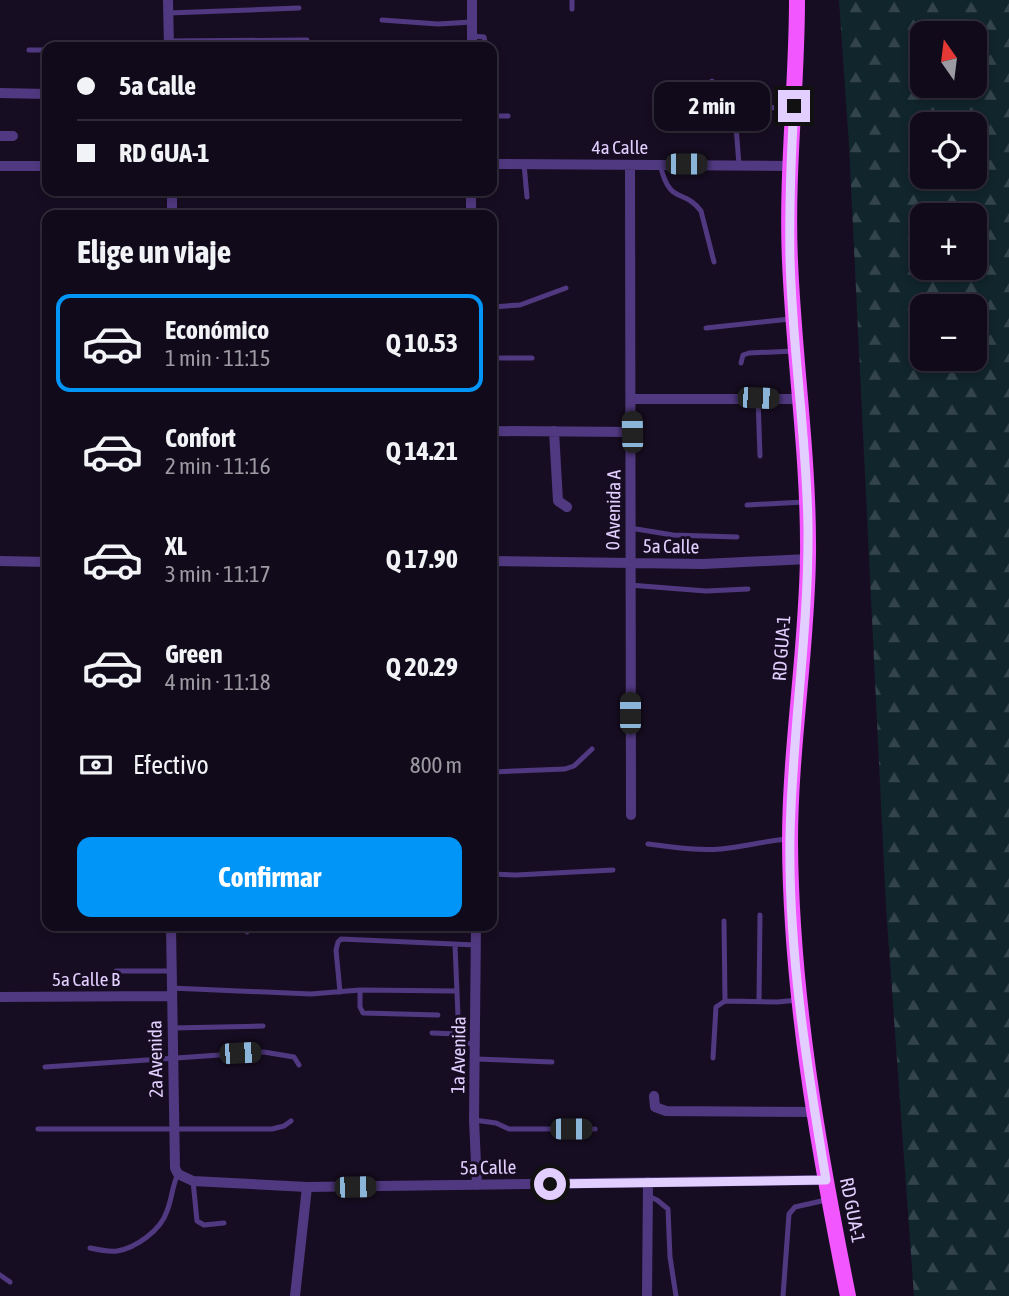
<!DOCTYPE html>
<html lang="es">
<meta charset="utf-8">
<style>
:root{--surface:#110a1a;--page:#1e1827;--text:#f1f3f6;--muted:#9c9aa2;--line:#302b39;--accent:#0195f8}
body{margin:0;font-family:"Asap Condensed",sans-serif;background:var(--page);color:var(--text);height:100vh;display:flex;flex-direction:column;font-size:26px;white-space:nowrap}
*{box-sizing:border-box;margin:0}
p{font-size:23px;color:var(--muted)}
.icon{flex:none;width:38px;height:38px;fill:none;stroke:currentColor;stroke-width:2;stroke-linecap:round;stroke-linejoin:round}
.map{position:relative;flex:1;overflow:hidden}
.sheet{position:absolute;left:42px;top:210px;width:455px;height:721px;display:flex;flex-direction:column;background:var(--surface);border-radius:14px;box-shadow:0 4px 10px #0003,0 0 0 2px var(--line)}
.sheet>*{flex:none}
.guide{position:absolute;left:42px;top:42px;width:455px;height:154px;border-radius:14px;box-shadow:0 4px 10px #0003,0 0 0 2px var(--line);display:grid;align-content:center;height:154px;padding:0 35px;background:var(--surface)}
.needle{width:46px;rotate:346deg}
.controls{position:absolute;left:910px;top:21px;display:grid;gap:14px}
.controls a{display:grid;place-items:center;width:77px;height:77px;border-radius:14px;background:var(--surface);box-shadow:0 4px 10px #0003,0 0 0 2px var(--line);font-size:35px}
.end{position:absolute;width:32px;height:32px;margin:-16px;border:9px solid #e3cfff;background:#111;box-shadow:0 0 0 4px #111}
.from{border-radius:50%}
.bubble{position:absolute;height:49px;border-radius:14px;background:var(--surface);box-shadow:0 4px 10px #0003,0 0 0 2px var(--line);font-size:23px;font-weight:700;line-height:49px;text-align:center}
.car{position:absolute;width:21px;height:42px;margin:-21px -10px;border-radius:9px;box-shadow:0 0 5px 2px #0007;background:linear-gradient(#222 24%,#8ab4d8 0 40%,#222 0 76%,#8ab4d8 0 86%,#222 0)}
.guide b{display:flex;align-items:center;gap:24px;height:66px;font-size:26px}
.guide b+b{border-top:2px solid var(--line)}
.guide i{width:18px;height:18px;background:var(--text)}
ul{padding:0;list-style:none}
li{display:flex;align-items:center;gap:21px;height:98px;margin:0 14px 10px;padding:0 21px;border:4px solid transparent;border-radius:14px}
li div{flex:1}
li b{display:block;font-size:26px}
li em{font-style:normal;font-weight:700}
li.current{border-color:var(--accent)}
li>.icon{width:63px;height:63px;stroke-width:1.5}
h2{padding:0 35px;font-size:32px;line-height:84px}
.pay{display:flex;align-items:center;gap:18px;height:77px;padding:0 35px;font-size:26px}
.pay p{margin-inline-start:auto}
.cta{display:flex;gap:14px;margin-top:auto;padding:14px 35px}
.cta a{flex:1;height:80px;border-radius:14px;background:var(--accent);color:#fff;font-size:28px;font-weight:700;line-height:80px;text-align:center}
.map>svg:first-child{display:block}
.forest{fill:url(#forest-firs);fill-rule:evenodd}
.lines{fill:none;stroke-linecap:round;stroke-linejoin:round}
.service{stroke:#513981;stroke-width:5}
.minor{stroke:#513981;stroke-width:10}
.primary{stroke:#f256fe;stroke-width:16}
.route{stroke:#e3cfff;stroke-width:9}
.labels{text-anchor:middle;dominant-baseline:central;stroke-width:6;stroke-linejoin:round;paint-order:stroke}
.street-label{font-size:19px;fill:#e3cfff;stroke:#170d22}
</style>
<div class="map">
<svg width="1009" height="1296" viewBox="0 0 1009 1296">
<defs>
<pattern id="forest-firs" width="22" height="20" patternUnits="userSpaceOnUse" patternTransform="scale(1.75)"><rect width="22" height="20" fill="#11252c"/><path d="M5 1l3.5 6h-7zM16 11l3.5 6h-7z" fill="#34444c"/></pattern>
</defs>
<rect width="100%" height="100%" fill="#170d22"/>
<path class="forest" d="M839 0H1009V1296H914L886 907 849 145ZM922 33H975V86H922ZM922 124H975V177H922ZM922 215H975V268H922ZM922 306H975V359H922Z"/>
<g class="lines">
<path class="service" d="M572 0V9
M168 13 299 8
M382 20 438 24 472 22
M472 36 484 37 486 47
M169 41 307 40
M29 50H47
M712 81C714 86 716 92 719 96 731 111 773 108 790 107
M492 116H508
M736 126 739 165
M524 164 527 197
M660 164C670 207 683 187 701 211L714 262
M492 307 520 305 566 288
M706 328 790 319
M492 358H532
M741 363 743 355 749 353 795 351
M758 398 760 456
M747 505 804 502
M630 528 673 535 737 537
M629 585 706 591 748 589
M492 772 565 769 574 766 592 749
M43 798H47
M648 844C672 847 696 851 721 849 743 847 765 841 787 839
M492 874 516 875 613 870
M724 921 725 1001
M244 926 247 932
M455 945 459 1040 461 1043 476 1044
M116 971H171
M171 988 311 994 360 990 457 991
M360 990V1007L363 1013 438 1015
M340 992 336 950 338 942 341 939 476 945
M759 1002 760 915
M172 1028 263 1026
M432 1033 458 1034
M713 1058 716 1007 725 1001 777 1002 799 1000
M476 1059 552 1062
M45 1067 264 1052 294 1057 299 1065
M474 1120 496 1123 509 1129H595
M38 1129H272L284 1126 291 1121
M193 1181 197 1221 204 1225 224 1223
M648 1196 657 1200 668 1209 670 1257 676 1296
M90 1248C99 1250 108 1252 117 1251 136 1248 161 1230 167 1211 172 1199 172 1186 178 1174
M0 1275 10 1282
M783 1296 789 1214 795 1207 826 1200"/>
<path class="minor" d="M168 0 169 47
M472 47V0
M0 93 47 94
M0 136H13
M492 164 791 166
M630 165C632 381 629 598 631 815
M0 166H47
M471 191V215
M172 215V191
M632 399H800
M492 431 632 432
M554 431 558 501 567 507
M0 561 47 562
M492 561 703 564 808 559
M171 926 175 1168 178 1174 193 1181 307 1187 826 1180
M476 926 474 1120 477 1185
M0 997 171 996
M654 1096 655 1107 666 1111 815 1112
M295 1296 307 1187
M647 1296 648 1182"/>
<path class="primary" d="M797 0C797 87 786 174 790 261 794 360 809 457 808 555 807 651 790 746 790 842 791 995 818 1147 848 1296"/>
</g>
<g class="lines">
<path class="route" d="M550 1184 826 1180C807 1067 788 951 790 836 792 733 809 631 808 528 807 438 792 348 790 258 789 207 791 157 794 106"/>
</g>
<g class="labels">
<g class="street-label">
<text x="620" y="147">4a Calle</text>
<text transform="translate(613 510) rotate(-89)">0 Avenida A</text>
<text transform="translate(671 546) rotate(1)">5a Calle</text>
<text transform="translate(781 648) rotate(-86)">RD GUA-1</text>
<text x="86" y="979">5a Calle B</text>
<text transform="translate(458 1055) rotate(-89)">1a Avenida</text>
<text transform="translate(155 1059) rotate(-91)">2a Avenida</text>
<text transform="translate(488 1167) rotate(-1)">5a Calle</text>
<text transform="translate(853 1210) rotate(79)">RD GUA-1</text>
</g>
</g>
</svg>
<div class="controls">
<a><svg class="needle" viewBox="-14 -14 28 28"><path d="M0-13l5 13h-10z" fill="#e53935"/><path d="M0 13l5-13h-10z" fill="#9c9aa2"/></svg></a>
<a><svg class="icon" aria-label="locate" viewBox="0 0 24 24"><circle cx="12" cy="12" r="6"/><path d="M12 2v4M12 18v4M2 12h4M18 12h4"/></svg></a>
<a>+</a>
<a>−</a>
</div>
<i class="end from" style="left:550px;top:1184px"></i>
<i class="end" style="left:794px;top:106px"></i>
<div class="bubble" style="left:654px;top:82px;width:116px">2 min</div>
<i class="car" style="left:686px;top:164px;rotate:90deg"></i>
<i class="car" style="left:758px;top:398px;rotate:92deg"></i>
<i class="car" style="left:632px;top:432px;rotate:359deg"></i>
<i class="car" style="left:630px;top:713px;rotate:0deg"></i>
<i class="car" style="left:240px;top:1053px;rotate:87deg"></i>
<i class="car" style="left:571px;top:1129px;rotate:90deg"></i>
<i class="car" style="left:355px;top:1187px;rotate:89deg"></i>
<div class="guide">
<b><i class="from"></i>5a Calle</b>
<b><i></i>RD GUA-1</b>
</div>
<section class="sheet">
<h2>Elige un viaje</h2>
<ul>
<li class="current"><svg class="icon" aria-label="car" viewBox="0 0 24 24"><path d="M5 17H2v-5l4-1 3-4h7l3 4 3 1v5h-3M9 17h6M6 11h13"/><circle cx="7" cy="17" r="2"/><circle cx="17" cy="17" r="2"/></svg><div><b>Económico</b><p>1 min · 11:15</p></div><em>Q 10.53</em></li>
<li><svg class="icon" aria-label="car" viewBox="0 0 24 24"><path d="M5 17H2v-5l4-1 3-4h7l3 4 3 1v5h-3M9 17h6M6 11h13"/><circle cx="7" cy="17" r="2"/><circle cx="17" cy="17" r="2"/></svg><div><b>Confort</b><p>2 min · 11:16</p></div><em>Q 14.21</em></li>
<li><svg class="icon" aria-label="car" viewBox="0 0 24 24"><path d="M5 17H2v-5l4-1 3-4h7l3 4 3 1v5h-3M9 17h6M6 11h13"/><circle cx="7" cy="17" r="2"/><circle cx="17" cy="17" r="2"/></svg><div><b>XL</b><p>3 min · 11:17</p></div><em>Q 17.90</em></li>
<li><svg class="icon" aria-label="car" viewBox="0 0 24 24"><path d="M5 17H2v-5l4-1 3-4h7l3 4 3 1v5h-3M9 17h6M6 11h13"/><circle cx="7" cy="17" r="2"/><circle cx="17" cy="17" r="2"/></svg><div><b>Green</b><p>4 min · 11:18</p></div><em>Q 20.29</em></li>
</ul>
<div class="pay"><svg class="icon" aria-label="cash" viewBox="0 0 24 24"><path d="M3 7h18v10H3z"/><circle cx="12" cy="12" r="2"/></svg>Efectivo<p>800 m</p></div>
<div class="cta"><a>Confirmar</a></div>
</section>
</div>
